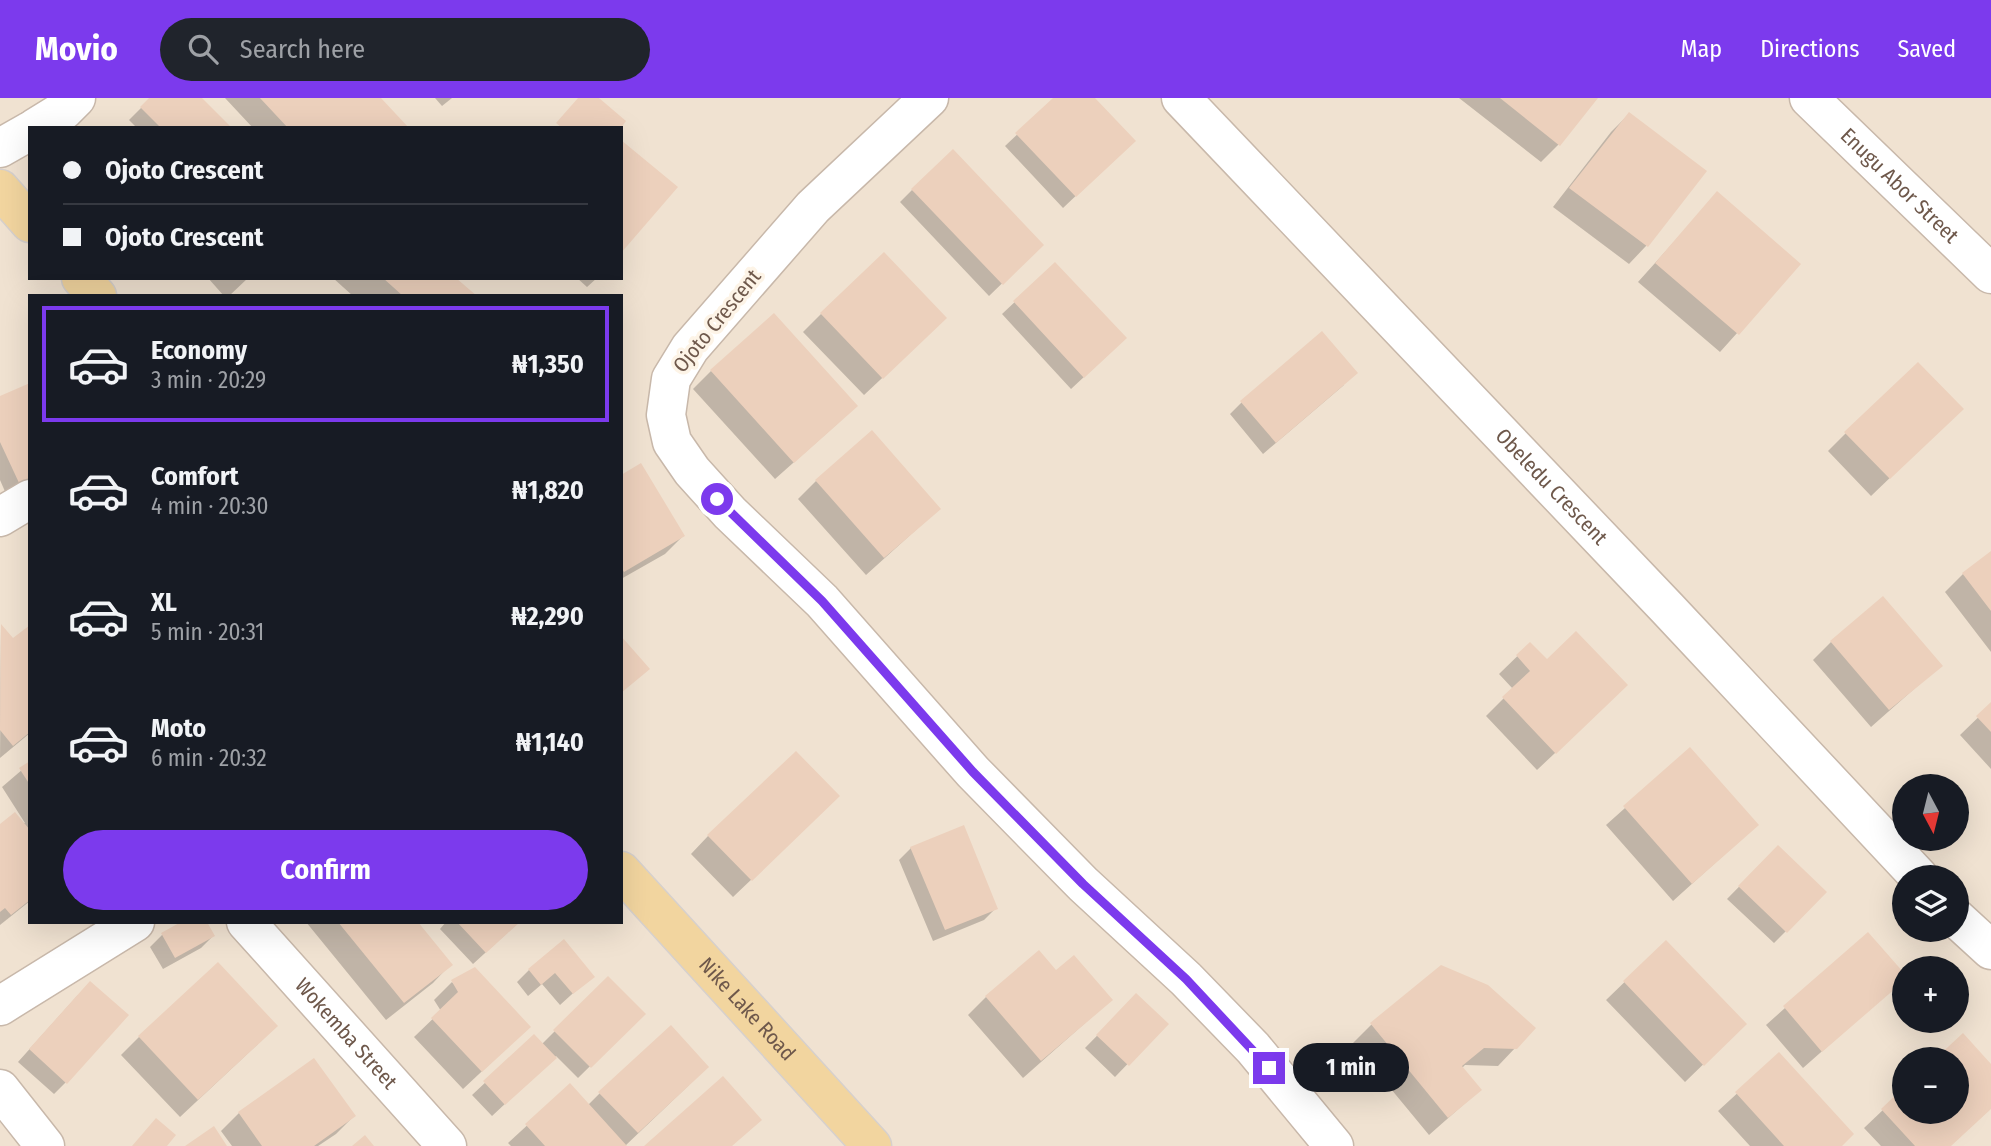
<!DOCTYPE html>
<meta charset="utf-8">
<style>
:root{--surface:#171b24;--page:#20242c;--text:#f1f3f6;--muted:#9ea1a6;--line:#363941;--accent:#7c3aed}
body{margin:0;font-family:"Fira Sans Condensed",sans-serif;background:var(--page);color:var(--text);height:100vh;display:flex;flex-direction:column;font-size:26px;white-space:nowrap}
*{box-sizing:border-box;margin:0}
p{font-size:23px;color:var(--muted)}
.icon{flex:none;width:38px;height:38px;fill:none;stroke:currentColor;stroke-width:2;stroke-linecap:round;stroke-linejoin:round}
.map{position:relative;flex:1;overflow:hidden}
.drawer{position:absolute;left:28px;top:196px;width:595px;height:630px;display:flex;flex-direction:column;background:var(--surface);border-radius:0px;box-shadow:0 7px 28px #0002}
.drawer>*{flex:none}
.banner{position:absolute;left:28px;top:28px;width:595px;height:154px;border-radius:0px;box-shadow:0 7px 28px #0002;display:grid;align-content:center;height:154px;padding:0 35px;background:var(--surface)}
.needle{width:46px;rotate:173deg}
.fabs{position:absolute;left:1892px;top:676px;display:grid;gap:14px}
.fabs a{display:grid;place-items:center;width:77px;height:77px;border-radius:50%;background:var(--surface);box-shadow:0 7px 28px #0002;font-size:35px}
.end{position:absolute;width:32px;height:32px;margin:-16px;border:9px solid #7c3aed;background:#fff;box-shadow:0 0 0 4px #fff}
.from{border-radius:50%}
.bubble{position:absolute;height:49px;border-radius:24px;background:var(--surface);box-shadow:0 7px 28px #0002;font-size:23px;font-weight:700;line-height:49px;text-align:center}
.banner b{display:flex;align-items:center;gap:24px;height:66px;font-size:26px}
.banner b+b{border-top:2px solid var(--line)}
.banner i{width:18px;height:18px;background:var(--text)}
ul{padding:12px 0 0;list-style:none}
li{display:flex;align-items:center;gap:21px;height:116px;margin:0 14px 10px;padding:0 21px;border:4px solid transparent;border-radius:0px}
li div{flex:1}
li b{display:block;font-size:26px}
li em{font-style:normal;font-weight:700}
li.current{border-color:var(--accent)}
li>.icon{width:63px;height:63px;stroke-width:1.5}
.action{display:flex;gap:14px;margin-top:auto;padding:14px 35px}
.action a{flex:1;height:80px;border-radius:42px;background:var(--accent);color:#fff;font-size:28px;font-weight:700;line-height:80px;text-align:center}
header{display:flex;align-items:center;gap:42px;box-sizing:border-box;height:98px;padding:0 35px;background:var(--accent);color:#fff}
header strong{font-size:33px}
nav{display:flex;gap:38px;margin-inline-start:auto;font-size:24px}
.search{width:490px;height:63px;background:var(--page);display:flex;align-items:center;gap:18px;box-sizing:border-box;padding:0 24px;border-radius:38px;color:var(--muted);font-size:26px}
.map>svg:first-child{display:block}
.residential{fill:#f0e2d1;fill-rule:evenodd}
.shadow{fill:#0003}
.building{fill:#ecd0bc}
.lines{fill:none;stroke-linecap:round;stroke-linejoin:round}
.street-casing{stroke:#c8b8aa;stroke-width:41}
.primary-casing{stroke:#d6d0cd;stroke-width:41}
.street{stroke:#fff;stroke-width:38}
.primary{stroke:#f2d59f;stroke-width:38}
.route{stroke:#7c3aed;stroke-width:9}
.labels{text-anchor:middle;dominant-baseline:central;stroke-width:7;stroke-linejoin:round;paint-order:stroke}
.street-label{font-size:21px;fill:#6e584b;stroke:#fdf4e7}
</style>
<header>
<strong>Movio</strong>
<div class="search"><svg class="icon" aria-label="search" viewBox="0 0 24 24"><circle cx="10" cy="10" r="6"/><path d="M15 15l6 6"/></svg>Search here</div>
<nav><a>Map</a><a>Directions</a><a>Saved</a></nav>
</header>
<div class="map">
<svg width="1991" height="1048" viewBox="0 0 1991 1048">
<rect width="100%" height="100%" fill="#f9f0e1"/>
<path class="residential" d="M0 0H1991V1048H0ZM30 30H621V180H30ZM30 198H621V824H30ZM1904 688H1956V740H1904ZM1904 779H1956V831H1904ZM1904 870H1956V922H1904ZM1904 961H1956V1013H1904Z"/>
<path class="shadow" d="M151 0H199L230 30H137L129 22Z
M225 0H379L406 30H253Z
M435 0H452L442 8Z
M1056 0H1092L1121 55 1063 110 1005 48Z
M1459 0H1596L1559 46 1541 64Z
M1629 16 1704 73 1646 148 1629 166 1553 109 1611 34Z
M912 92 1042 147 989 198 900 104Z
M1717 96 1799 166 1720 254 1638 184Z
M1055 166 1113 252 1071 291 1002 216Z
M208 180H248L229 198H224Z
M333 180H453L474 198H353Z
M577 180H597L587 189Z
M821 216 927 238 864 297 803 234Z
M711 273 837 326 775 381 693 291Z
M1344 287 1263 356 1230 316 1242 304Z
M0 300 30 388 7 398 0 382Z
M1943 329 1871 398 1828 353 1846 335Z
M621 379 683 438 665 456 621 481Z
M816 383 939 411 866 477 798 401Z
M1991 455V554L1945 494 1963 476Z
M1 529 13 543 30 529V635L0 660Z
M1831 544 1940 568 1871 629 1813 562Z
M1530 546 1547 564 1608 605 1537 672 1486 618 1513 591 1499 576Z
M1991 607V671L1960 637Z
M1690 652 1757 727 1673 803 1606 727Z
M30 665V803L0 827V728L25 725 2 689Z
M820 716 733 799 691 756 708 738Z
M1778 749 1825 794 1774 845 1727 801Z
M911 750 996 810 984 822 933 843 899 762Z
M306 824H416L450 867 433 885 386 922Z
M446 824H519L473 866 440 831Z
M1868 836 1904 877V881L1803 970 1766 927Z
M162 837 213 838 201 850 163 871 150 849Z
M1666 844 1745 926 1685 984 1606 902Z
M1442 869 1516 949 1498 968 1465 967 1462 970 1480 992 1429 1037 1353 945 1371 927Z
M529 872 592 878 560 907 542 886 528 898 517 884Z
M1056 875 1111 902 1023 980 968 917 986 899Z
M608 880 643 916 578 980 556 958 492 1018 472 997 534 939 542 946Z
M452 884 511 946 463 991 414 939 441 913 434 902Z
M78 897 66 984 54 996 18 964Z
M1136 898 1166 926 1115 979 1085 950Z
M139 939 258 946 180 1019 121 957Z
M1779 957 1840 1048H1750L1718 1013Z
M1991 968V1010L1950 1048H1881L1864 1030 1904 992V1013H1956Z
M689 987 625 1048H511L508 1045 570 988 588 1007 600 995Z
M239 1015 354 1018 336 1036 318 1048H232L221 1033Z"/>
<path class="building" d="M149 0H202L232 30H161L140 9Z
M260 0H381L409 30H288Z
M578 0H599L626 23 621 30H562L556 25Z
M1053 0H1095L1136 43 1076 99 1015 35Z
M1500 0H1598L1560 48Z
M1629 14 1707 73 1648 149 1569 90Z
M621 42 678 89 621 155Z
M953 51 1044 147 1003 187 911 91Z
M1717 93 1801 166 1739 237 1655 165Z
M884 154 947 220 883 281 820 215Z
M1055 164 1127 240 1084 280 1013 203Z
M383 180H456L477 198H403Z
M774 215 858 308 794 365 710 272Z
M1322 233 1358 275 1276 345 1240 303Z
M1918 264 1964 311 1890 381 1844 334Z
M30 285V383L20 387 0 344V298Z
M872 332 941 411 884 460 815 382Z
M641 365 685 438 624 474 621 469V377Z
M1991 453V513L1962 475Z
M1883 498 1943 568 1889 612 1830 543Z
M1 526 13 540 30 527V634L13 648 0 632Z
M1576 533 1628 587 1556 656 1502 599 1530 573 1516 557 1530 544 1547 561Z
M621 538 650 571 621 595Z
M1991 604V634L1976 618Z
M1690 649 1759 727 1692 786 1623 708Z
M796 653 840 698 752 783 707 737Z
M30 663V687L19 670Z
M15 714 30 732V802L11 817 5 810 0 814V726Z
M964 727 998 811 945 832 910 749Z
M1778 747 1827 794 1787 835 1738 788Z
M181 824H207L215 838 175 860 161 835Z
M338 824H418L453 867 404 905Z
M457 824H520L486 855Z
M1868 834 1904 875V883L1822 954 1783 908Z
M564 841 595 879 573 896 555 875 541 887 528 871Z
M1666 842 1747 926 1704 968 1623 883Z
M1039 852 1056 872 1074 857 1113 902 1041 963 985 898Z
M218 864 278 928 198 1002 138 938Z
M1441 867 1488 887 1536 930 1517 951 1484 950 1462 968 1482 992 1448 1020 1370 925Z
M475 869 531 929 482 974 431 920 458 894 451 882Z
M608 878 646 916 591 970 553 932Z
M90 883 129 917 67 986 29 951Z
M1136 895 1169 926 1129 968 1096 937Z
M671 927 709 969 638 1035 598 994Z
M1963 935 1991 966V1011L1951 1048H1915L1881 1011 1904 989V1013H1956V961H1935Z
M534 936 557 960 505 1007 483 983Z
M1779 954 1854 1036 1842 1048H1784L1735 994Z
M314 960 356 1018 314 1048H262L238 1014Z
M723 978 762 1022 732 1048H644Z
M570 985 627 1048H545L525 1026Z
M156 1020 176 1037 167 1048H132Z
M214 1028 227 1048H185Z
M365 1037 374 1048H352Z"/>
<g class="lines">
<defs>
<g id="street">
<path d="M929 0 813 109 690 250 671 281 666 317 672 344 692 373 730 415 822 503 973 674 1083 786 1186 881 1253 950 1334 1048"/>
<path id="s1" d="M1181 0 1667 510 1919 779"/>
<path id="s2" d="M1809 0 1991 176"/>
<path d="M35 30 64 12 76 0"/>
<path d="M0 50 30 33"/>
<path d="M0 419 30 401"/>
<path d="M1956 820 1991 852"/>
<path id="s3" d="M246 824 447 1048"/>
<path d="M0 908 135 824"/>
<path d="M0 991 45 1048"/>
</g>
<g id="primary">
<path d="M0 91 30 125"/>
<path d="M81 180 97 198"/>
<path id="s4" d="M621 773 872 1048"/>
</g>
</defs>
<use href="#street" class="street-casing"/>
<use href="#primary" class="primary-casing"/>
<use href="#street" class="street"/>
<use href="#primary" class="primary"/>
</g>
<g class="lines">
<path class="route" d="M717 401 822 503 973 674 1083 786 1186 881 1269 970"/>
</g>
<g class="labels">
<g class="street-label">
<text stroke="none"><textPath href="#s2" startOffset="126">Enugu Abor Street</textPath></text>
<text transform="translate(717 223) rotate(-51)">Ojoto Crescent</text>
<text stroke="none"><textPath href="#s1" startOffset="537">Obeledu Crescent</textPath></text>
<text stroke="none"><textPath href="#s4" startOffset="187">Nike Lake Road</textPath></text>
<text stroke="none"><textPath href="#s3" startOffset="150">Wokemba Street</textPath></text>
</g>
</g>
</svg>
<div class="fabs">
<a><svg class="needle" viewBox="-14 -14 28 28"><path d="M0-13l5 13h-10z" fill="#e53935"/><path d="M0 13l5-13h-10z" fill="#9ea1a6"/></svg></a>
<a><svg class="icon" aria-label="layers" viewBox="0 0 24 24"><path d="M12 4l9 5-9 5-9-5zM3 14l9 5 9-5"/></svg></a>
<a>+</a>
<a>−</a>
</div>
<i class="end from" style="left:717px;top:401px"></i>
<i class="end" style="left:1269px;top:970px"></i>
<div class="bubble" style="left:1293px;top:945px;width:116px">1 min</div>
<div class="banner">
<b><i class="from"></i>Ojoto Crescent</b>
<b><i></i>Ojoto Crescent</b>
</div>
<section class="drawer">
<ul>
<li class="current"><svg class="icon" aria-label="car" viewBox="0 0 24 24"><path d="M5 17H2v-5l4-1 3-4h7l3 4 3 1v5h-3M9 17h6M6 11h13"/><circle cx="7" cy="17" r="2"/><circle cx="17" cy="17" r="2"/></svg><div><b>Economy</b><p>3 min · 20:29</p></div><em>₦1,350</em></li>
<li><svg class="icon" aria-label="car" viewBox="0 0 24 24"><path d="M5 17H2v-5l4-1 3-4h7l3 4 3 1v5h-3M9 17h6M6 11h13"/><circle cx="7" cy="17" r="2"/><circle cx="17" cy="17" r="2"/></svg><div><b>Comfort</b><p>4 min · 20:30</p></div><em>₦1,820</em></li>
<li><svg class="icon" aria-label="car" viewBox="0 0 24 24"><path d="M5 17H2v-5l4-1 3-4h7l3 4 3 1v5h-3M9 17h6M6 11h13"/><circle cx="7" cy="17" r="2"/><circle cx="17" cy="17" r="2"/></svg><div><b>XL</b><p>5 min · 20:31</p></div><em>₦2,290</em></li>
<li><svg class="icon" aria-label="car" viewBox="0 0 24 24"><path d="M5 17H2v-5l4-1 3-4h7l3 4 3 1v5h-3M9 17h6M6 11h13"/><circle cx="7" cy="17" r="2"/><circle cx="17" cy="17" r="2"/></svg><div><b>Moto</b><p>6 min · 20:32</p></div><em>₦1,140</em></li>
</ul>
<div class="action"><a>Confirm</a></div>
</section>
</div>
